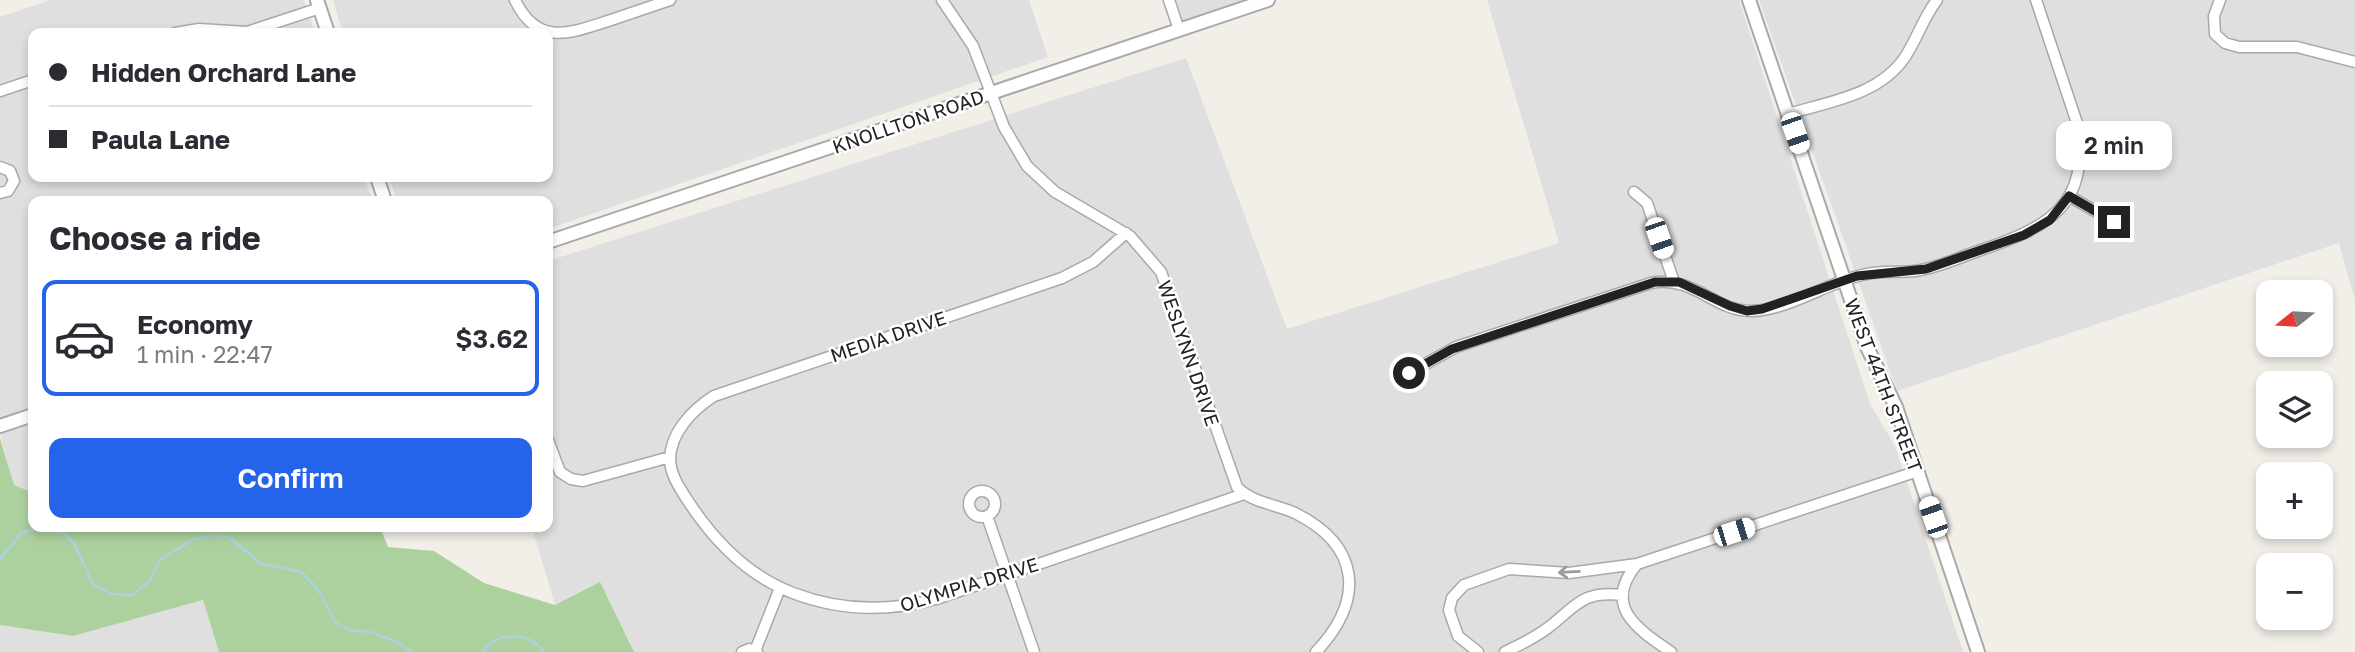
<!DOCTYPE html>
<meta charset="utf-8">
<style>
:root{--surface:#fff;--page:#f2f2f3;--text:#2b2b33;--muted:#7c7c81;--line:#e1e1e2;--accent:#2563eb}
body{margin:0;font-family:"Golos Text",sans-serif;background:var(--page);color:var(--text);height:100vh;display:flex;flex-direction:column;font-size:26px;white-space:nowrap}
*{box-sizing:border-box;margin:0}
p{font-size:23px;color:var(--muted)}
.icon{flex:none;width:38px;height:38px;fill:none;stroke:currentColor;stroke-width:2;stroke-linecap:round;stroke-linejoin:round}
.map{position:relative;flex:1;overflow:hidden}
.sheet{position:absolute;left:28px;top:196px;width:525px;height:336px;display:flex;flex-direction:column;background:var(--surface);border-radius:14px;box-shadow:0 4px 10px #0003}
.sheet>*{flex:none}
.hud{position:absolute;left:28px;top:28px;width:525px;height:154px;border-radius:14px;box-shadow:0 4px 10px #0003;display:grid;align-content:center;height:154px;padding:0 21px;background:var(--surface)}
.needle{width:46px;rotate:252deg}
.fabs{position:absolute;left:2256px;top:280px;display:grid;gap:14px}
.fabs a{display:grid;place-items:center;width:77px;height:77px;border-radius:14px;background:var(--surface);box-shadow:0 4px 10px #0003;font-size:35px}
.end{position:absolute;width:32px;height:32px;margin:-16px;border:9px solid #222;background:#fff;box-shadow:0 0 0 4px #fff}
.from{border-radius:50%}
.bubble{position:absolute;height:49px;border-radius:14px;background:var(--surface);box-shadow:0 4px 10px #0003;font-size:23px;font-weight:600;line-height:49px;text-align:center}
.car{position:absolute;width:21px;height:42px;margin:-21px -10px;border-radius:9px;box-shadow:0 0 5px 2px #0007;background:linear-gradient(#fff 24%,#345 0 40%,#fff 0 76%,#345 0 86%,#fff 0)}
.hud b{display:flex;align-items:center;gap:24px;height:66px;font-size:26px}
.hud b+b{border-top:2px solid var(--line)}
.hud i{width:18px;height:18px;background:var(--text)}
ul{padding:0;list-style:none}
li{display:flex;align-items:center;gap:21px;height:116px;margin:0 14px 10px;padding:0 7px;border:4px solid transparent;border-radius:14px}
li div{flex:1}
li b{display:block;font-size:26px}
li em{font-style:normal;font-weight:600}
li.current{border-color:var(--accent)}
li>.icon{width:63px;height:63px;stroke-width:1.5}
h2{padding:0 21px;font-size:32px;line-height:84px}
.primary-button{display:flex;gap:14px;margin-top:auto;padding:14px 21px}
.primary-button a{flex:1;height:80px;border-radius:14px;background:var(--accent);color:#fff;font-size:28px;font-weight:600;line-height:80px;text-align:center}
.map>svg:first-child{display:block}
.residential{fill:#e0dfdf}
.forest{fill:#add19e}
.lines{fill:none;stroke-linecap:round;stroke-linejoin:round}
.stream{stroke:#aad3df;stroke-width:2.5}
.minor-casing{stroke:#a9a9a9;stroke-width:13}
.tertiary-casing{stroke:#a9a9a9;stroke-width:16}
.minor{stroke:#fff;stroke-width:10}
.tertiary{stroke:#fff;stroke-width:12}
.oneway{stroke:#9c9c9c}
.route{stroke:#222;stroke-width:9}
.labels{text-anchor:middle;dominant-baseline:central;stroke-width:5;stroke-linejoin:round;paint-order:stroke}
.street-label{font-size:19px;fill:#222;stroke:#fff}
</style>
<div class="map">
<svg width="2355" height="652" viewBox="0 0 2355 652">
<rect width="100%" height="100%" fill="#f2efe9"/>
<path class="residential" d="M50 0H304L315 33H33V177H364L373 201H33V407L0 418V17Z
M333 0H1029L1048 57 548 229V201H397L389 177H548V33H343Z
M1175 0H1245L1182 21Z
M1487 0H1739L1870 404 1895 446 1963 652H634L600 583 555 605 532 527H548V261L1186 58 1287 329 1559 243Z
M1759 0H2355V300L2339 243 1897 391Z
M33 424V493L14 486 0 434Z
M203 600 219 652H0V625L73 636Z"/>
<path class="forest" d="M0 438 14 485 33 493V527H380L388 547 434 551 484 583 555 605 600 582 634 652H219L203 600 73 636 0 625Z"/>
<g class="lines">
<path class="stream" d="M0 559 22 533 38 528 63 533 74 543 92 583 111 594 133 595 150 580 160 560 192 540 211 536 229 537 260 563 301 572 317 588 336 623 350 630 371 632 397 642 412 652
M483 652C498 631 528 631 544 652"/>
<defs>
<path id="minor" d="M515 0C537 46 568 34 608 21 629 14 649 7 670 0
M942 0 973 46 1004 127 1027 166 1055 192 1130 236 1161 272 1237 487C1252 503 1275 504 1295 513 1361 546 1365 600 1316 652
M1169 0 1179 30
M2220 0 2214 16 2215 34 2225 43 2239 47H2297L2355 62
M175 33 199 29 247 32 320 8
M0 91 33 80
M1788 114C1828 102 1880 95 1905 57 1917 39 1923 18 1937 0
M0 167 10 171 14 181 8 191 0 193
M1634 192 1647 203 1674 282
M2069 196 2114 222
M1126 233 1093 262 1062 278 714 396C692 410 670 433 670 460 671 477 681 490 690 504 716 543 748 576 793 593 840 611 888 612 936 599L1244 494
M1409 373 1456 347 1651 283C1694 275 1714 311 1751 311 1789 310 1826 283 1862 275 1880 270 1897 273 1915 271 1938 268 1960 257 1981 250 2049 227 2091 205 2077 123L2036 0
M548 440 560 472 571 479 583 481 670 457
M969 504a13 13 0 1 1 26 0a13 13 0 1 1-26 0Z
M987 516 1034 652
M755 651 780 588
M742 652 749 649 757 652
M1478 652 1458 636 1449 610 1452 598 1464 585 1509 569 1569 573 1637 564
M1505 652C1520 645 1536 637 1549 627 1577 605 1582 591 1622 595
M1671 652C1637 629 1602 606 1637 564L1918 471"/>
<path id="tertiary" d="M317 0 328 33
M1749 0 1867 347 1896 407 1978 652
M377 177 385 201
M548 242 1268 0
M0 426 33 415"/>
</defs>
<use href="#minor" class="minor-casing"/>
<use href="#tertiary" class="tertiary-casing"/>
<use href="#minor" class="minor"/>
<use href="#tertiary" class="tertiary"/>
</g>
<defs><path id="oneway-shaft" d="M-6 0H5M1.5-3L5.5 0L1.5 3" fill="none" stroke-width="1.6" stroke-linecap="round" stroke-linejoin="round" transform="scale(1.75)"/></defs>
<use class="oneway" href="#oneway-shaft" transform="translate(1569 572) rotate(177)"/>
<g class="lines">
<path class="route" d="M1409 373 1452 349 1655 282H1679L1730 306 1747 311 1762 309 1857 276 1926 269 2024 235 2050 220 2069 196 2114 222"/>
</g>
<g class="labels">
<g class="street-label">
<text transform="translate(908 121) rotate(-19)">KNOLLTON ROAD</text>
<text transform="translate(888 336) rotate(-19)">MEDIA DRIVE</text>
<text transform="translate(1189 353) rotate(71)">WESLYNN DRIVE</text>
<text transform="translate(1884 385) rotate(69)">WEST 44TH STREET</text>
<text transform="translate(969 584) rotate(-17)">OLYMPIA DRIVE</text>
</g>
</g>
</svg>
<div class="fabs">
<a><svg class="needle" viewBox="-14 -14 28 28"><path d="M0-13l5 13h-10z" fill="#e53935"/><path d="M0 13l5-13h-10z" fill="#7c7c81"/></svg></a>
<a><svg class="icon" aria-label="layers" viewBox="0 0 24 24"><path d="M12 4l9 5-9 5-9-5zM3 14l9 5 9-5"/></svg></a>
<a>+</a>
<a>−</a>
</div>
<i class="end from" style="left:1409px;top:373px"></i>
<i class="end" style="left:2114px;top:222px"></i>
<div class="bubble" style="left:2056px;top:121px;width:116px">2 min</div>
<i class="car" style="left:1795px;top:133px;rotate:161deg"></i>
<i class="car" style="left:1659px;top:238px;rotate:161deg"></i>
<i class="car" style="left:1933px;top:517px;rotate:341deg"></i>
<i class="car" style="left:1734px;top:532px;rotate:72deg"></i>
<div class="hud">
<b><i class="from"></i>Hidden Orchard Lane</b>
<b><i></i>Paula Lane</b>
</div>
<section class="sheet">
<h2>Choose a ride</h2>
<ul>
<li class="current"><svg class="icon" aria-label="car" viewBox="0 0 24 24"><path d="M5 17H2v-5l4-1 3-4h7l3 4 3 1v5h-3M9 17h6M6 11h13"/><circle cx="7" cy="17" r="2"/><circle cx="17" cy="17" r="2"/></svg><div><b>Economy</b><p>1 min · 22:47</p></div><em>$3.62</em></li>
</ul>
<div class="primary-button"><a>Confirm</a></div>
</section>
</div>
